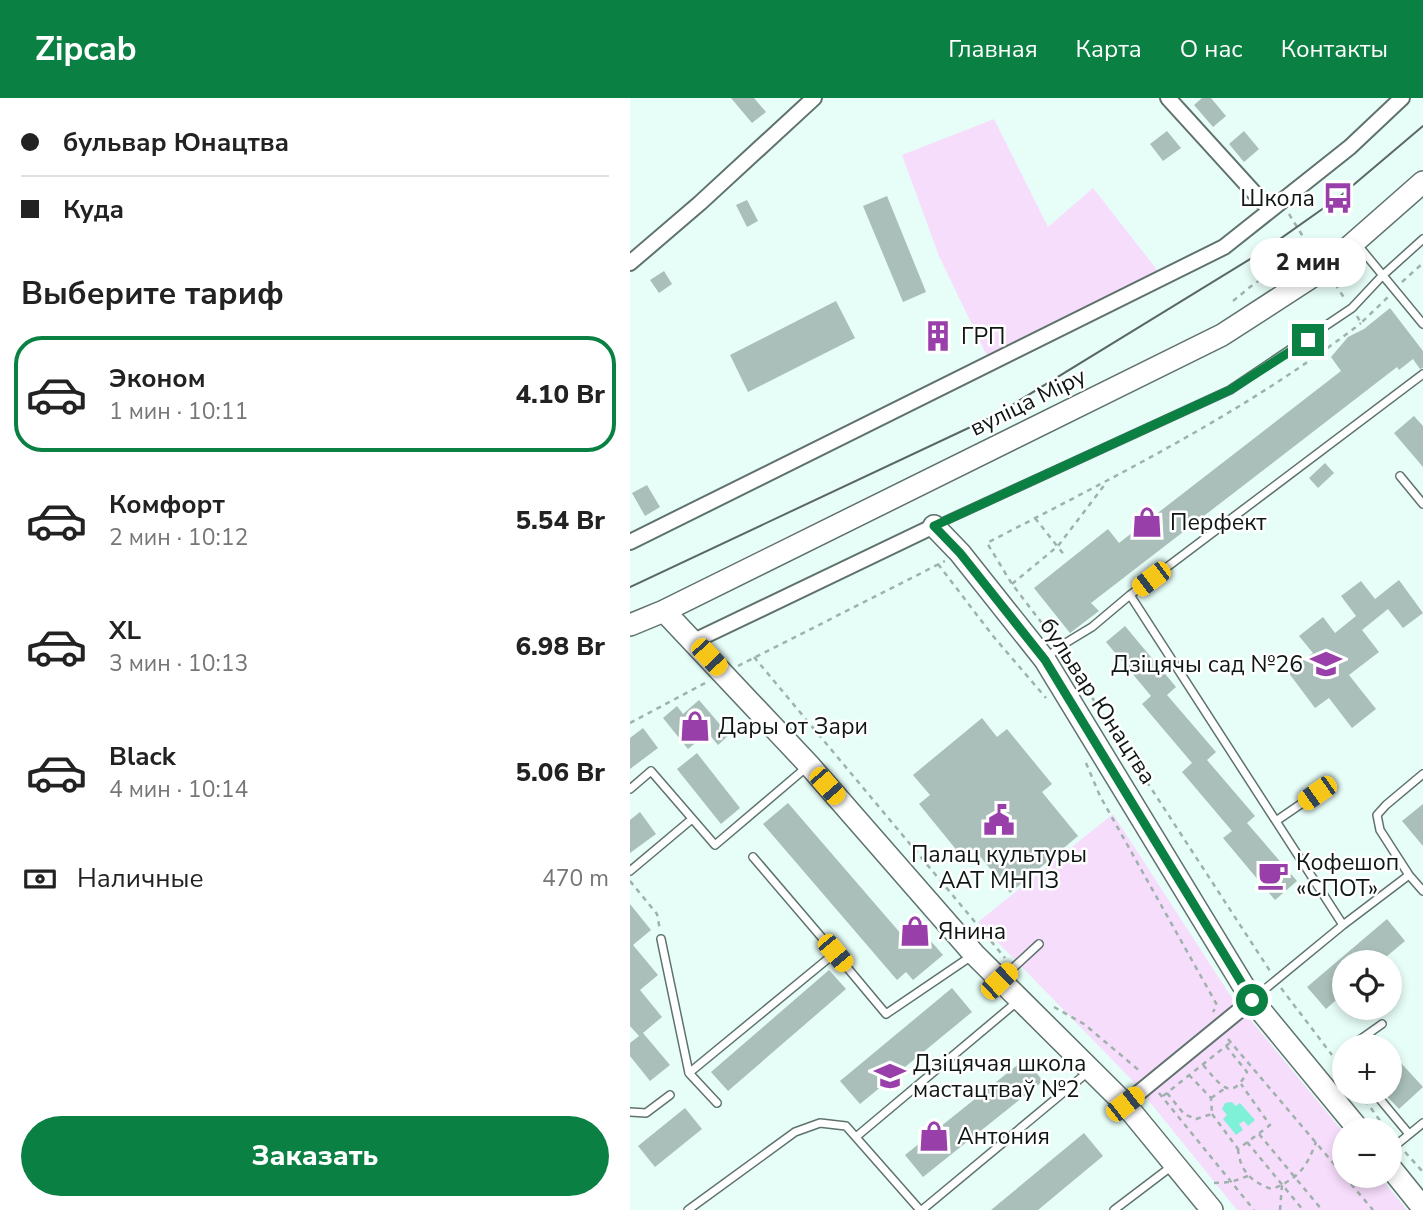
<!DOCTYPE html>
<html lang="ru">
<meta charset="utf-8">
<style>
:root{--surface:#fff;--page:#f6f6f6;--text:#222;--muted:#767676;--line:#e0e0e0;--accent:#0b8043}
body{margin:0;font-family:"Nunito Sans",sans-serif;background:var(--page);color:var(--text);height:100vh;display:flex;flex-direction:column;font-size:26px;white-space:nowrap}
*{box-sizing:border-box;margin:0}
p{font-size:23px;color:var(--muted)}
.icon{flex:none;width:38px;height:38px;fill:none;stroke:currentColor;stroke-width:2;stroke-linecap:round;stroke-linejoin:round}
.map{position:relative;flex:1;overflow:hidden}
.details{display:flex;flex-direction:column;background:var(--surface);width:630px}
.details>*{flex:none}
.hud{display:grid;align-content:center;height:154px;padding:0 21px;background:var(--surface)}
.controls{position:absolute;left:702px;top:852px;display:grid;gap:14px}
.controls a{display:grid;place-items:center;width:70px;height:70px;border-radius:50%;background:var(--surface);box-shadow:0 4px 10px #0003;font-size:35px}
.end{position:absolute;width:32px;height:32px;margin:-16px;border:9px solid #0b8043;background:#fff;box-shadow:0 0 0 4px #fff}
.from{border-radius:50%}
.bubble{position:absolute;height:49px;border-radius:24px;background:var(--surface);box-shadow:0 4px 10px #0003;font-size:23px;font-weight:800;line-height:49px;text-align:center}
.car{position:absolute;width:21px;height:42px;margin:-21px -10px;border-radius:9px;box-shadow:0 0 5px 2px #0007;background:linear-gradient(#f5c518 24%,#345 0 40%,#f5c518 0 76%,#345 0 86%,#f5c518 0)}
.hud b{display:flex;align-items:center;gap:24px;height:66px;font-size:26px}
.hud b+b{border-top:2px solid var(--line)}
.hud i{width:18px;height:18px;background:var(--text)}
ul{padding:0;list-style:none}
li{display:flex;align-items:center;gap:21px;height:116px;margin:0 14px 10px;padding:0 7px;border:4px solid transparent;border-radius:28px}
li div{flex:1}
li b{display:block;font-size:26px}
li em{font-style:normal;font-weight:800}
li.on{border-color:var(--accent)}
li>.icon{width:63px;height:63px;stroke-width:1.5}
h2{padding:0 21px;font-size:32px;line-height:84px}
.pay{display:flex;align-items:center;gap:18px;height:77px;padding:0 21px;font-size:26px}
.pay p{margin-inline-start:auto}
.primary-button{display:flex;gap:14px;margin-top:auto;padding:14px 21px}
.primary-button a{flex:1;height:80px;border-radius:42px;background:var(--accent);color:#fff;font-size:28px;font-weight:800;line-height:80px;text-align:center}
header{display:flex;align-items:center;gap:42px;box-sizing:border-box;height:98px;padding:0 35px;background:var(--accent);color:#fff}
header strong{font-size:33px}
nav{display:flex;gap:38px;margin-inline-start:auto;font-size:24px}
main{display:flex;flex:1;min-height:0}
.map>svg:first-child{display:block}
.green{fill:#f7ddfc}
.water{fill:#80f1d9}
.building{fill:#aabfba}
.lines{fill:none;stroke-linecap:round;stroke-linejoin:round}
.lane-casing{stroke:#5f726d;stroke-width:10}
.street-casing{stroke:#5f726d;stroke-width:18}
.secondary-casing{stroke:#5f726d;stroke-width:24}
.path{stroke:#9fb1ac;stroke-width:2.5;stroke-dasharray:5 5;stroke-linecap:butt}
.lane{stroke:#fff;stroke-width:7}
.street{stroke:#fff;stroke-width:14}
.secondary{stroke:#fff;stroke-width:21}
.tram{stroke:#5a6764;stroke-width:2}
.route{stroke:#0b8043;stroke-width:9}
.labels{text-anchor:middle;dominant-baseline:central;stroke-width:5;stroke-linejoin:round;paint-order:stroke}
.poi-label{font-size:23px;fill:#0f1715;stroke:#fff;text-anchor:start}
.street-label{font-size:23px;fill:#0f1715;stroke:#fff}
</style>
<header>
<strong>Zipcab</strong>
<nav><a>Главная</a><a>Карта</a><a>О нас</a><a>Контакты</a></nav>
</header>
<main>
<section class="details">
<div class="hud">
<b><i class="from"></i>бульвар Юнацтва</b>
<b><i></i>Куда</b>
</div>
<h2>Выберите тариф</h2>
<ul>
<li class="on"><svg class="icon" aria-label="car" viewBox="0 0 24 24"><path d="M5 17H2v-5l4-1 3-4h7l3 4 3 1v5h-3M9 17h6M6 11h13"/><circle cx="7" cy="17" r="2"/><circle cx="17" cy="17" r="2"/></svg><div><b>Эконом</b><p>1 мин · 10:11</p></div><em>4.10 Br</em></li>
<li><svg class="icon" aria-label="car" viewBox="0 0 24 24"><path d="M5 17H2v-5l4-1 3-4h7l3 4 3 1v5h-3M9 17h6M6 11h13"/><circle cx="7" cy="17" r="2"/><circle cx="17" cy="17" r="2"/></svg><div><b>Комфорт</b><p>2 мин · 10:12</p></div><em>5.54 Br</em></li>
<li><svg class="icon" aria-label="car" viewBox="0 0 24 24"><path d="M5 17H2v-5l4-1 3-4h7l3 4 3 1v5h-3M9 17h6M6 11h13"/><circle cx="7" cy="17" r="2"/><circle cx="17" cy="17" r="2"/></svg><div><b>XL</b><p>3 мин · 10:13</p></div><em>6.98 Br</em></li>
<li><svg class="icon" aria-label="car" viewBox="0 0 24 24"><path d="M5 17H2v-5l4-1 3-4h7l3 4 3 1v5h-3M9 17h6M6 11h13"/><circle cx="7" cy="17" r="2"/><circle cx="17" cy="17" r="2"/></svg><div><b>Black</b><p>4 мин · 10:14</p></div><em>5.06 Br</em></li>
</ul>
<div class="pay"><svg class="icon" aria-label="cash" viewBox="0 0 24 24"><path d="M3 7h18v10H3z"/><circle cx="12" cy="12" r="2"/></svg>Наличные<p>470 m</p></div>
<div class="primary-button"><a>Заказать</a></div>
</section>
<div class="map">
<svg width="793" height="1112" viewBox="0 0 793 1112">
<rect width="100%" height="100%" fill="#e7fdf7"/>
<path class="green" d="M364 21 418 129 463 90 528 173 358 260 309 158 272 57Z
M483 716 600 897 714 1035V1078H749L777 1112H607L502 982 348 824Z"/>
<path class="water" d="M602 1004 606 1008 610 1005 625 1022 618 1028 614 1023 609 1026 613 1032 606 1037 593 1021 597 1017 592 1011 595 1005Z"/>
<path class="building" d="M101 0H124L136 14 122 25Z
M572 0H581L596 18 583 29 564 7Z
M537 33 551 50 533 63 520 46Z
M614 33 629 51 614 64 599 46Z
M257 98 296 194 273 204 233 108Z
M117 102 128 123 117 129 106 107Z
M34 173 42 186 29 195 20 182Z
M206 203 225 240 118 294 100 257Z
M760 210 793 253V270L790 271 783 261 769 272 767 269 461 505 469 513 440 535 404 490 478 431 489 445 711 273 701 259 718 239 734 231Z
M784 318 793 328V369L764 335Z
M695 365 704 375 688 390 679 380Z
M17 387 30 409 15 418 2 395Z
M769 482 793 515 773 530 758 511 732 532 749 554 719 577 746 611 722 630 699 600 685 610 658 574 683 555 669 538 693 519 705 535 726 518 711 498 731 483 745 501Z
M495 528 546 589 537 597 586 654 577 662 625 718 617 725 667 783 645 802 593 740 602 733 552 674 562 665 512 606 521 598 476 544Z
M69 602 99 637 88 647 78 635 58 651 33 620 47 608 53 616Z
M352 620 367 639 377 631 422 686 412 694 448 738 380 795 344 751 333 760 289 706 300 697 283 677Z
M13 630 28 650 0 671V640Z
M67 655 110 710 91 726 47 671Z
M158 705 278 844 292 833 313 857 283 882 276 874 267 882 133 726Z
M793 706V748L772 723Z
M10 714 26 736 0 755V722Z
M0 806 21 832 3 847 28 877 10 892 32 919 13 935 40 967 20 983 0 958V945L9 938 0 928Z
M757 821 775 843 750 864H714V895L696 911 677 889Z
M199 872 216 891 98 993 81 974Z
M322 890 342 914 230 1006 210 983Z
M760 953 793 989 769 1011 753 994H760Z
M395 961 413 983 293 1079 275 1057Z
M55 1010 72 1031 25 1069 8 1048Z
M454 1035 473 1058 408 1112H361Z"/>
<g class="lines">
<defs>
<path id="lane" d="M727 146 793 226
M770 378 793 406
M308 426 600 292 722 210 752 178 793 141
M500 497 713 827 623 901
M417 560 429 549 462 529 500 497 793 276
M0 691 21 673 85 747 178 668
M646 723 687 695
M123 759 205 855
M0 773 62 721
M779 777 793 793
M713 827 779 777 750 732 747 717 756 707 793 676
M31 841 59 975
M371 881 409 846
M721 948 752 926
M714 953 712 955 714 957
M744 994 779 1036
M87 1005 59 975 205 855 256 916 343 857
M0 1014 16 1015 40 997
M226 1039 388 903
M760 1052 793 1025
M58 1112 165 1034 190 1025 216 1028 290 1112
M292 1112 458 974
M484 1112 542 1068"/>
<path id="street" d="M538 0 639 111
M0 165 70 105 184 0
M0 444 594 149 720 49 772 0
M64 543 304 428
M495 1006 622 902"/>
<path id="secondary" d="M304 428 330 455 415 562 622 902 729 1032
M34 513 179 667 344 856 495 1006 582 1112
M0 527 34 513 592 237 694 171 793 84
M760 1069 793 1110"/>
</defs>
<use href="#lane" class="lane-casing"/>
<use href="#street" class="street-casing"/>
<use href="#secondary" class="secondary-casing"/>
<path class="path" d="M659 116 685 158
M772 184 793 165
M705 186 715 201
M603 203 625 185 682 153
M727 218 731 225 758 199
M405 420 435 458
M308 466 363 538 416 600
M382 486 428 448 476 385
M424 541 382 486 357 445C486 378 616 314 731 225
M435 558 640 873
M124 559 375 860
M108 568 315 463
M0 625 77 584
M456 665 470 698 587 907 583 914
M0 783 27 816 30 832
M651 890 702 957
M424 909 454 926 511 974
M598 941 743 1112
M708 966 714 974
M573 967C589 985 601 1006 617 974L596 948
M729 994 757 1032
M529 995 624 1112
M537 995 554 1016 566 1021 582 1016 581 1000 559 977
M533 998 601 944
M581 1000 594 991
M582 1016 608 1051 640 1027 611 986
M629 1036 692 1112
M617 1044 673 1112
M608 1051C610 1073 621 1084 642 1091 668 1081 677 1069 686 1044
M775 1054 793 1074
M584 1085 601 1084 618 1078
M650 1112 652 1087"/>
<use href="#lane" class="lane"/>
<use href="#street" class="street"/>
<use href="#secondary" class="secondary"/>
<path class="tram" d="M0 489 364 318 630 155 708 100 793 28"/>
</g>
<g class="lines">
<path class="route" d="M622 902 415 562 330 455 304 428 600 292 678 242"/>
</g>
<defs>
<symbol id="bus-bare" viewBox="-9 -9 18 18"><path d="M-5-6H5V4H4V6H2V4H-2V6H-4V4H-5ZM-3.5-4V0h7V-4ZM-3.5 1.2v1.5H-2V1.2ZM2 1.2v1.5H3.5V1.2Z" fill="#993faa" stroke="#fff" stroke-width="2.5" paint-order="stroke"/></symbol>
<symbol id="building-bare" viewBox="-9 -9 18 18"><path d="M-4-6H4V6H1V3H-1V6H-4ZM-2.5-4.3h1.7v1.8h-1.7ZM.8-4.3h1.7v1.8H.8ZM-2.5-1h1.7V.8h-1.7ZM.8-1h1.7V.8H.8Z" fill="#993faa" stroke="#fff" stroke-width="2.5" paint-order="stroke"/></symbol>
<symbol id="shop-bare" viewBox="-9 -9 18 18"><path d="M-5-2.5h2.3a2.7 3.5 0 0 1 5.4 0H5L5.5 6h-11ZM-1.5-2.5h3a1.5 2.3 0 0 0-3 0Z" fill="#993faa" stroke="#fff" stroke-width="2.5" paint-order="stroke"/></symbol>
<symbol id="school-bare" viewBox="-9 -9 18 18"><path d="M0-5L7-2L0 1L-7-2ZM-4 1L0 2.5L4 1V4Q0 6-4 4Z" fill="#993faa" stroke="#fff" stroke-width="2.5" paint-order="stroke"/></symbol>
<symbol id="civic-bare" viewBox="-9 -9 18 18"><path d="M-.6-6.5H3V-4.5H.6V-3L4-1V1h2V6H-6V1h2V-1L-.6-3ZM-1.2 2.5V6h2.4V2.5Z" fill="#993faa" stroke="#fff" stroke-width="2.5" paint-order="stroke"/></symbol>
<symbol id="cafe-bare" viewBox="-9 -9 18 18"><path d="M-5.5-4.5H6V0H3Q3 3.5 0 3.5H-2.5Q-5.5 3.5-5.5 0ZM3-3.2v2h1.7v-2ZM-6 4.5H4V6H-6Z" fill="#993faa" stroke="#fff" stroke-width="2.5" paint-order="stroke"/></symbol>
</defs>
<g fill-rule="evenodd">
<use href="#bus-bare" x="686" y="78" width="44" height="44"/>
<use href="#building-bare" x="286" y="216" width="44" height="44"/>
<use href="#shop-bare" x="495" y="402" width="44" height="44"/>
<use href="#school-bare" x="674" y="544" width="44" height="44"/>
<use href="#shop-bare" x="43" y="606" width="44" height="44"/>
<use href="#civic-bare" x="347" y="700" width="44" height="44"/>
<use href="#cafe-bare" x="621" y="755" width="44" height="44"/>
<use href="#shop-bare" x="263" y="811" width="44" height="44"/>
<use href="#school-bare" x="238" y="956" width="44" height="44"/>
<use href="#shop-bare" x="282" y="1016" width="44" height="44"/>
</g>
<g class="labels">
<g class="poi-label">
<text x="685" y="100" text-anchor="end">Школа</text>
<text x="331" y="238">ГРП</text>
<text x="540" y="424">Перфект</text>
<text x="673" y="566" text-anchor="end">Дзіцячы сад №26</text>
<text x="88" y="628">Дары от Зари</text>
<text x="369" y="756" text-anchor="middle">Палац культуры<tspan x="369" dy="26">ААТ МНПЗ</tspan></text>
<text x="666" y="764">Кофешоп<tspan x="666" dy="26">«СПОТ»</tspan></text>
<text x="308" y="833">Янина</text>
<text x="283" y="965">Дзіцячая школа<tspan x="283" dy="26">мастацтваў №2</tspan></text>
<text x="327" y="1038">Антония</text>
</g>
<g class="street-label">
<text transform="translate(398 304) rotate(-26)">вуліца Міру</text>
<text transform="translate(468 603) rotate(57)">бульвар Юнацтва</text>
</g>
</g>
</svg>
<div class="controls">
<a><svg class="icon" aria-label="locate" viewBox="0 0 24 24"><circle cx="12" cy="12" r="6"/><path d="M12 2v4M12 18v4M2 12h4M18 12h4"/></svg></a>
<a>+</a>
<a>−</a>
</div>
<i class="end from" style="left:622px;top:902px"></i>
<i class="end" style="left:678px;top:242px"></i>
<div class="bubble" style="left:620px;top:140px;width:116px">2 мин</div>
<i class="car" style="left:521px;top:481px;rotate:233deg"></i>
<i class="car" style="left:79px;top:559px;rotate:137deg"></i>
<i class="car" style="left:197px;top:688px;rotate:139deg"></i>
<i class="car" style="left:687px;top:695px;rotate:235deg"></i>
<i class="car" style="left:205px;top:855px;rotate:140deg"></i>
<i class="car" style="left:369px;top:883px;rotate:46deg"></i>
<i class="car" style="left:495px;top:1006px;rotate:52deg"></i>
</div>
</main>
